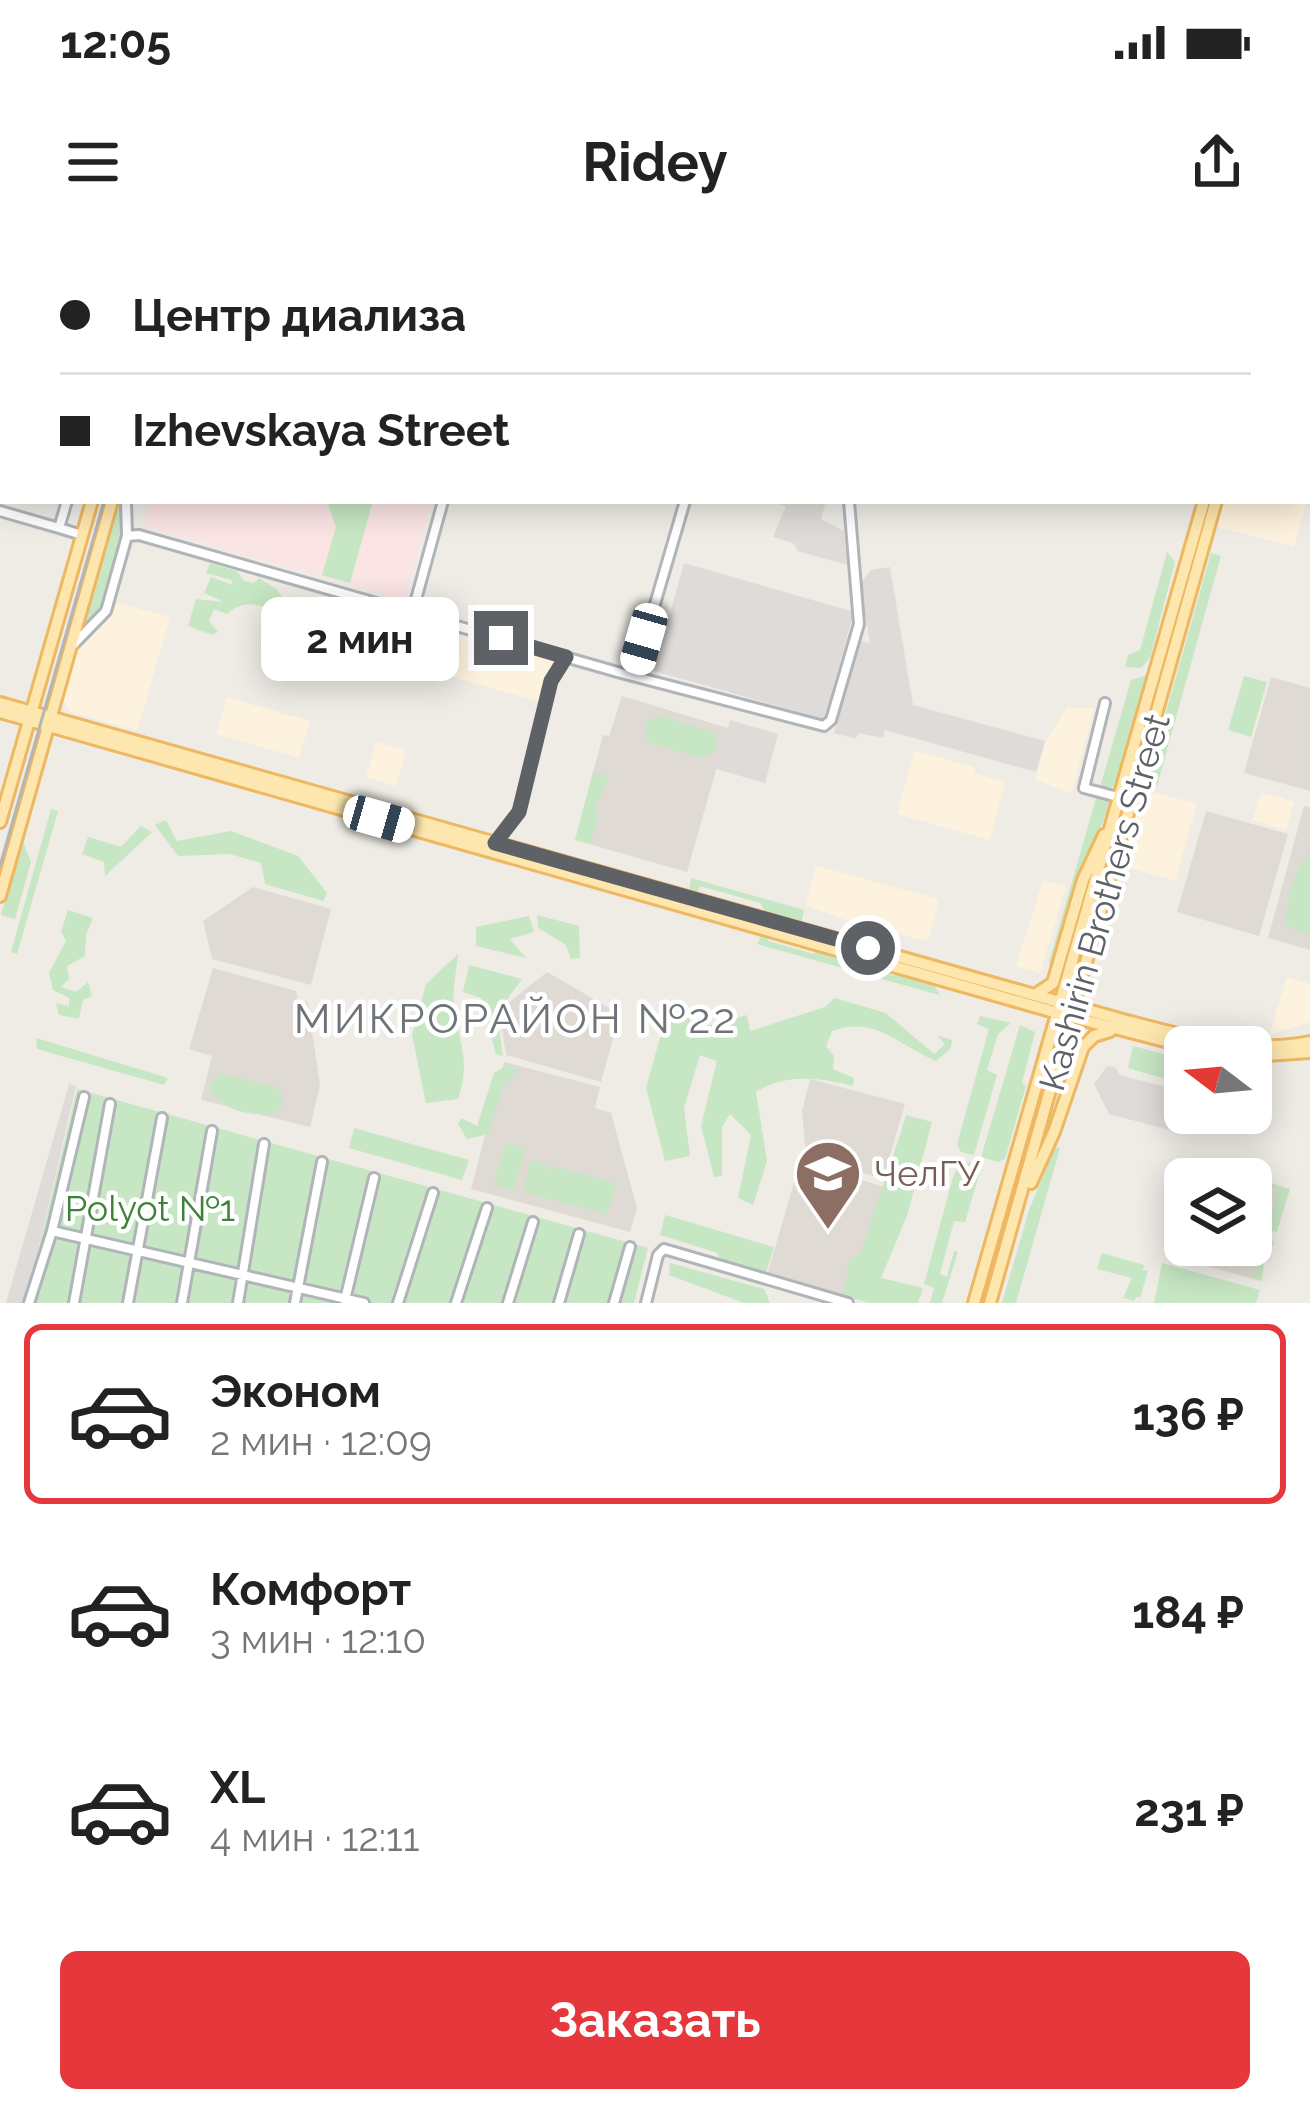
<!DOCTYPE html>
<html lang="ru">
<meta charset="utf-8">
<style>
:root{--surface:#fff;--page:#f6f6f6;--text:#222;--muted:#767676;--line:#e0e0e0;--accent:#e5373c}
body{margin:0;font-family:Raleway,sans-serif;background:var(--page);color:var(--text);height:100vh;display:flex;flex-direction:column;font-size:45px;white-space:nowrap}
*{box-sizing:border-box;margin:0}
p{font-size:39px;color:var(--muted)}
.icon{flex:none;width:66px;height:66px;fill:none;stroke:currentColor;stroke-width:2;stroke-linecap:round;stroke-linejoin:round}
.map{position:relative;height:1063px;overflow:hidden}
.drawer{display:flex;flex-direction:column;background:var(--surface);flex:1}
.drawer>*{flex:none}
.banner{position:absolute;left:0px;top:0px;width:1311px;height:264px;box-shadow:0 6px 30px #0003;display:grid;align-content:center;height:264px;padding:0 60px;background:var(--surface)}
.needle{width:78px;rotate:286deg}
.buttons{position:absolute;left:1164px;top:786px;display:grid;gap:24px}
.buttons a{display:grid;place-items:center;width:108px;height:108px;border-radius:18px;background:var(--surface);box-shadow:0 6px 30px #0003;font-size:60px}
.end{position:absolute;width:54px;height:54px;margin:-27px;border:15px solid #5e6266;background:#fff;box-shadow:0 0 0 6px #fff}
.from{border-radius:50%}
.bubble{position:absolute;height:84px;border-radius:18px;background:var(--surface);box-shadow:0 6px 30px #0003;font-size:39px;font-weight:700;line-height:84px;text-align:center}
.car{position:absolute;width:36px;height:72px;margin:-36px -18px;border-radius:15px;box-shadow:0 0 9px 3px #0007;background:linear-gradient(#fff 24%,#345 0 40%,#fff 0 76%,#345 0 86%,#fff 0)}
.banner b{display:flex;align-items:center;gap:42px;height:114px;font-size:45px}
.banner b+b{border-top:3px solid var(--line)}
.banner i{width:30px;height:30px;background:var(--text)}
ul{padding:21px 0 0;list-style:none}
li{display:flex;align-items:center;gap:36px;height:180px;margin:0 24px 18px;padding:0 36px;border:6px solid transparent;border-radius:18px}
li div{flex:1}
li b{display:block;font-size:45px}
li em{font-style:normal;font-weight:700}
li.current{border-color:var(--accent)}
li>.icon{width:108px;height:108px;stroke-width:1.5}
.primary-button{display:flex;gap:24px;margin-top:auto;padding:24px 60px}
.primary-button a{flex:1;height:138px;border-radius:18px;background:var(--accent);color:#fff;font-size:48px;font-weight:700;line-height:138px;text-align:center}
.status{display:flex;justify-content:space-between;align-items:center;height:84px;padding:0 60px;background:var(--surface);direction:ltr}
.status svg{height:33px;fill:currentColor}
header{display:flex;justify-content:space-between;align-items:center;height:156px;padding:0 60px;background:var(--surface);font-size:54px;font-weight:700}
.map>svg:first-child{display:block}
.commercial{fill:#fdf2de}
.industrial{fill:#dedbd8}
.education{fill:#dfdbd4}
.medical{fill:#fbe4e4}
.green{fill:#c7e6c3}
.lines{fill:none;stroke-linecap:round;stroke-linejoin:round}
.minor-casing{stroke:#b1b4b8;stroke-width:14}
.major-casing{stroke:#eeb761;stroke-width:16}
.minor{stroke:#fff;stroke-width:8}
.major{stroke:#fde7ae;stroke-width:10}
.tram{stroke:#b4b5b6;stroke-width:3}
.route{stroke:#5e6266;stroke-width:15}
.labels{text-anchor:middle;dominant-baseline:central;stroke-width:9;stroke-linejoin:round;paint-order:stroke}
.street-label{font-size:36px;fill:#5e6266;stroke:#fff}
.education-label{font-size:36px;fill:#785e54;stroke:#fff;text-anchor:start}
.park-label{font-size:36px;fill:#3c8337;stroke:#fff}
.quarter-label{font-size:42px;letter-spacing:3px;fill:#6f7478;stroke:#fff}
</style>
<div class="status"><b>12:05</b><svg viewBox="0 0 49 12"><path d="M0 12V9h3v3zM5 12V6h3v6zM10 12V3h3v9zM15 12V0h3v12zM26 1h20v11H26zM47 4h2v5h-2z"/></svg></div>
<header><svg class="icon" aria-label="menu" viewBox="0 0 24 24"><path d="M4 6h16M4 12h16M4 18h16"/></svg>Ridey<svg class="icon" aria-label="share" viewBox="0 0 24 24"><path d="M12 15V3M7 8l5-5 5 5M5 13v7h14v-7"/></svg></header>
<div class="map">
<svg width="1310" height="1063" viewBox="0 0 1310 1063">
<rect width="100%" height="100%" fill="#efece6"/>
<path class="commercial" d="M1222 261H1307L1294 307 1215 286Z
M118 363 170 377 137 491 70 472 62 461 76 405Z
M456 392 555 421 543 463 443 434Z
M227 457 310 481 299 518 216 494Z
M1067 468H1094L1072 553 1035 540 1047 499Z
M376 502 406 510 396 546 366 537Z
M914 511 975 527V533L1005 542 990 600 897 574Z
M1141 549 1197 564 1175 641 1119 625Z
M1261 552 1294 562 1286 590 1253 580Z
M816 626 939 659 928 701 854 683 805 665Z
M1043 640 1066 646 1040 733 1016 726Z
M1287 737 1310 744V782L1269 795Z"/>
<path class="industrial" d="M770 261H826L821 279 844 291 847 325 798 311 793 303 773 297 786 266Z
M684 323 854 372 824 479 654 431Z
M890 327 913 465 1045 501 1036 532 885 490 883 498 858 493 856 499 834 493 859 400 870 403 860 344 871 330Z
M730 480 778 494 765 543 716 529Z
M1107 826 1115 827 1120 835 1185 852 1186 873 1181 893 1109 874 1094 844Z
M69 844 76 846 26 1063H6Z"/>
<path class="education" d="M1271 437 1310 448V551L1244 533Z
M622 456 728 488 687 632 575 600 603 495 609 496Z
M1304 566 1310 567V710L1268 698Z
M1206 571 1288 594 1259 696 1177 672Z
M253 647 331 669 311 745 212 719 203 681Z
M213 728 296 751 298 759 308 762 320 846 310 887 201 860 212 816 189 809Z
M547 732 620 774 601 842 506 815 499 770Z
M504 822 600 847 595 868 611 873 637 968 630 992 471 949Z
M810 839 905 864 883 939 806 916 802 871Z
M800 922 888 948 856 1060 767 1035Z
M1185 940V1005H1251V942L1278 950 1253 1039 1164 1014Z"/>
<path class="medical" d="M150 261H298L290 266 306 262 299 261H327L336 287 322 335 350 343 373 261H432L404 360 143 286Z"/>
<path class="green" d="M118 261H122V299L102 372 81 393Z
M327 261H373L350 343 322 335 336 287Z
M1167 312 1175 322 1150 418 1141 428 1125 427 1128 415 1140 410Z
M1211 313 1221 316 1157 546 1146 543Z
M210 323 237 331 244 341 254 343 259 338 277 349 287 365 276 372C258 363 243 360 227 374L214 369 209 381 218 392 212 395 188 386 196 359 224 362 204 353 211 337 233 345 231 340 206 333Z
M1149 434 1115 547H1100L1131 440Z
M1244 436 1267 442 1251 497 1228 490Z
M661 476 714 492 718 501 715 511 702 518 648 502 644 491 647 481Z
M593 533 609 537 594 572 599 574 590 604 575 600Z
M1097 555 1108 558 1110 564 1080 638 1053 730 1049 722Z
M51 569 58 571 17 714 11 712Z
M166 580 177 601 231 591 298 616 327 653 323 661 265 644 261 623 229 614 178 616 155 585Z
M141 586 152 592 105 636 104 622 82 614 88 597 121 607Z
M22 599 31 622 15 679 1 675Z
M1310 613V692L1302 694 1286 685C1285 664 1294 626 1310 613Z
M691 638 804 670 802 681 765 671 760 663 700 646 698 652 689 650Z
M68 670 93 678 86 695 85 716 67 726 69 739 61 747 76 752 88 742 92 756 83 760 79 779 59 775 56 763 69 766V758L53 750 49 733 66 701 61 692Z
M537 675 579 686 580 718 571 719 566 705 538 688Z
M529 676 534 692 510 699 526 718 476 706V687Z
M768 696V701L814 714 817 710 872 730 874 726 894 736 896 732 932 742 940 755 961 761 757 704 760 698Z
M458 714C457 730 452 748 454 763 457 802 472 818 458 859L426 863 412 795 426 744Z
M469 725 522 739 497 773 503 816 496 814 481 758 463 752Z
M834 758 886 773 934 814 945 804 937 795 952 800 951 808 936 821C898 805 875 775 832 791L826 806 834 816 833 829 854 838 853 846C821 838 785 833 756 852L767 921 753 965 738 958 751 895 730 874 722 887V936L714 937 701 886 717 821 700 815 684 868 690 916 665 921 646 848 670 762 684 770 695 789 747 775 750 791 825 767Z
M980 776 1011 783 998 794 987 830 997 835 974 915 961 912 957 904 989 789 977 784Z
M1020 785 1035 792 1022 843 1026 846 1005 919 998 922 981 917Z
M36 798 168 838 164 845 37 809Z
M1133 806 1182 819 1185 837 1176 842 1128 828Z
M507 825 519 830 518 833 503 846 489 894 467 899 458 884 461 878 477 886 494 833Z
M220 833 278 848 283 857 281 869C261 882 212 869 209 844Z
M77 849 648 1008 634 1063H26Z
M906 875 932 882 908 973 881 1038 923 1048 918 1063H869L843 1055 849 1019 861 1014C874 966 892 923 906 875Z
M354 888 469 920 462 940 349 908Z
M506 903 526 909 513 951 493 945Z
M1055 907 1060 908 1016 1063H1002L1029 970Z
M531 920 548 924 547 935 554 926 616 943 607 975 523 952Z
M961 921 982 925 965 982 954 981 940 1034 947 1037 954 1011 958 1012 942 1063H930L934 1048 924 1044 953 937Z
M1267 942 1290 949 1277 992 1273 991 1271 1000 1274 1002 1264 1023 1262 1041 1253 1039 1278 950 1266 946Z
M665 975 774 1007 765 1037 719 1021 718 1013 660 995Z
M1102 1013 1144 1025 1143 1030 1148 1031 1140 1058 1136 1057 1134 1061 1123 1058 1132 1038 1097 1029Z
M670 1023 764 1049 770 1063H744L669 1035Z
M1162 1023 1260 1050 1256 1063H1154Z"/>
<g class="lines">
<defs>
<path id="minor" d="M750 0 757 3
M140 3 141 0
M516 3 517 0
M720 3V0
M839 3 840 0
M967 3 968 0
M67 261 59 288 82 295
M0 271 59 288
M127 296 139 295 621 433 824 486 831 480 859 384 849 261
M412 374 443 261
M72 406 106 371 127 296 126 261
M634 436 685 261
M1105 463 1084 548 1118 557
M496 602 519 571 551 441 566 417
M52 991 364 1063
M345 1060 374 938
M29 1063 52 991 84 857
M74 1063 110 864
M128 1063 162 878
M182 1063 212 891
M238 1063 264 904
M295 1063 322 922
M398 1063 433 953
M456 1063 487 968
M508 1063 533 982
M559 1063 579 994
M614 1063 630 1007
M646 1063 658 1015 664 1009 848 1063"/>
<path id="major" d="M165 3 166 0
M186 3 187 0
M1277 3 1278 0
M1289 3 1290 0
M0 463 1123 780C1185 796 1246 815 1310 802
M0 472 1072 777 1188 807
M0 582 92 261
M0 656 112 261
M1035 755 1053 743 1083 640 1104 595
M1251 816 1310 812
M1031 943 1054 892 1083 807 1094 796 1110 791
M974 1063 1204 261
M990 1063 1216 261"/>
</defs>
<use href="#minor" class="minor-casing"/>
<use href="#major" class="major-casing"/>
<use href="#minor" class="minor"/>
<use href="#major" class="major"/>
<path class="tram" d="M177 3 178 0
M0 626 104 261"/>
</g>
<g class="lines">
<path class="route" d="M501 398 566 417 551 441 519 572 495 603 868 708"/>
</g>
<defs>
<symbol id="university-pin" viewBox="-11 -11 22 30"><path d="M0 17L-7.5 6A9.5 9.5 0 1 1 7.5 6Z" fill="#8d6e63" stroke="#fff"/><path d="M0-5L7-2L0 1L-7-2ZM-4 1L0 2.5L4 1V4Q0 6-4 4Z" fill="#fff"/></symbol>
</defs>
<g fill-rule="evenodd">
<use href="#university-pin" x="790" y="895" width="76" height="104"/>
</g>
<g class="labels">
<g class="street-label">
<text transform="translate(1104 662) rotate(-74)">Kashirin Brothers Street</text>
</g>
<g class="education-label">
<text x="874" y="933">ЧелГУ</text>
</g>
<g class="park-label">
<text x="150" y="968">Polyot №1</text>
</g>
<g class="quarter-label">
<text x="516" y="778">МИКРОРАЙОН №22</text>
</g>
</g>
</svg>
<div class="buttons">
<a><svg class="needle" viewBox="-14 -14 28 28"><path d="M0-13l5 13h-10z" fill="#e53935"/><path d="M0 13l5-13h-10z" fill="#767676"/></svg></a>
<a><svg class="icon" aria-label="layers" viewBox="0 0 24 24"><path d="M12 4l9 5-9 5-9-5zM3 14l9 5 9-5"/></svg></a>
</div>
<i class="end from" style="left:868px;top:708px"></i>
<i class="end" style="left:501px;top:398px"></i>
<div class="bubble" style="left:261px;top:357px;width:198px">2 мин</div>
<i class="car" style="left:644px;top:399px;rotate:196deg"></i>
<i class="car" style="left:379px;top:579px;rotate:106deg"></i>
<div class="banner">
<b><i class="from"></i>Центр диализа</b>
<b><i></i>Izhevskaya Street</b>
</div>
</div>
<section class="drawer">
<ul>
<li class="current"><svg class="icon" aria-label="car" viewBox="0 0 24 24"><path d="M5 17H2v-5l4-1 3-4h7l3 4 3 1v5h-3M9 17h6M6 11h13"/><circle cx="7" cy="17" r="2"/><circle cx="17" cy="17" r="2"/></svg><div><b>Эконом</b><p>2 мин · 12:09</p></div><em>136 ₽</em></li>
<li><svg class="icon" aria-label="car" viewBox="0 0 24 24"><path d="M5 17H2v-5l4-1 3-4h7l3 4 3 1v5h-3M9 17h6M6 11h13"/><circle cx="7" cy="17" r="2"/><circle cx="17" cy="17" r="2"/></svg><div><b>Комфорт</b><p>3 мин · 12:10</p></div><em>184 ₽</em></li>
<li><svg class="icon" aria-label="car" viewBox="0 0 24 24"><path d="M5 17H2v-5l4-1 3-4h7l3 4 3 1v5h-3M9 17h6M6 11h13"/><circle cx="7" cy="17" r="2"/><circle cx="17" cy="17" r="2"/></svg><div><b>XL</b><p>4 мин · 12:11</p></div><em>231 ₽</em></li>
</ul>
<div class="primary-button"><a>Заказать</a></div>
</section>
